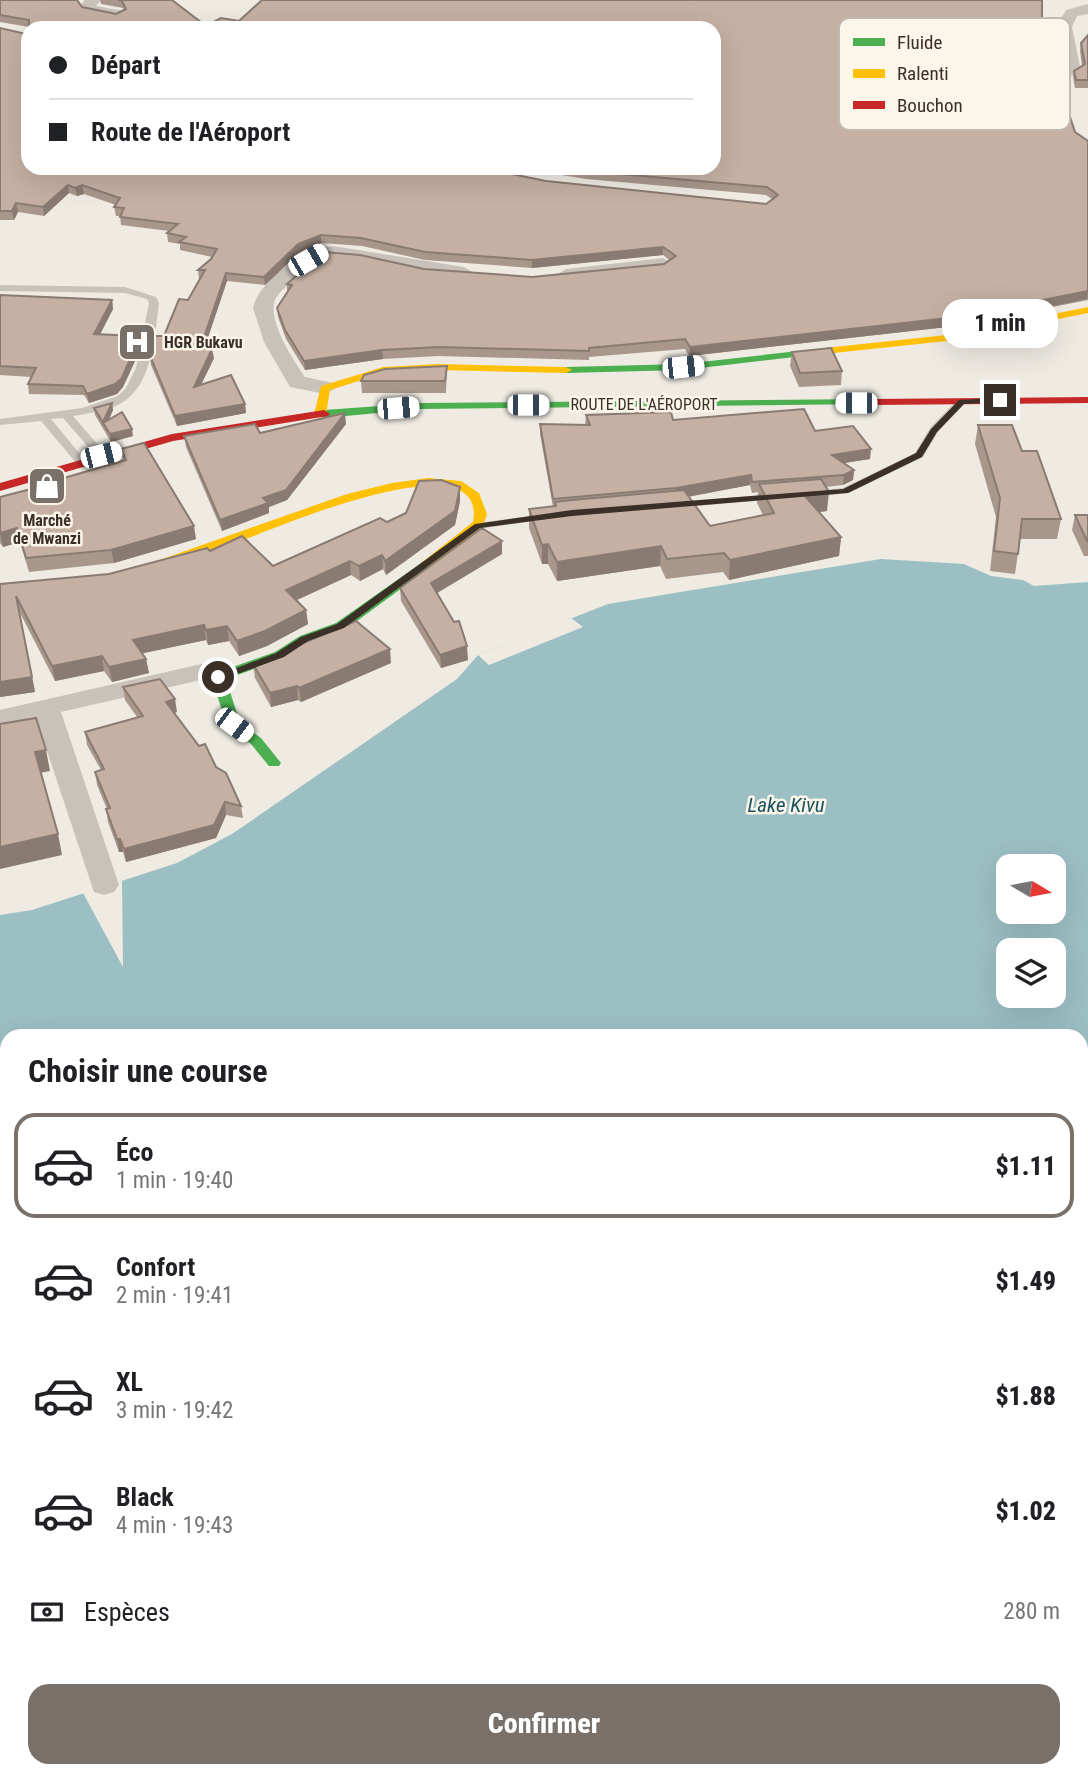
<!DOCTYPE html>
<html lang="fr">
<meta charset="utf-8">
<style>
:root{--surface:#fff;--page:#f2f2f2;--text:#202124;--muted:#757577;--line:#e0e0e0;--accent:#797169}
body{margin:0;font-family:"Roboto Condensed",sans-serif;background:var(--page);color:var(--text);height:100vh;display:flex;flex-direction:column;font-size:26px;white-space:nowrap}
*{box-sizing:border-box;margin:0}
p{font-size:23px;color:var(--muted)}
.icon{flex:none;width:38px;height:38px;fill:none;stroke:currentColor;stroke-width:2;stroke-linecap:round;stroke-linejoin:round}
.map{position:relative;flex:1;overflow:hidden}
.drawer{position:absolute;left:0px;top:1029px;width:1088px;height:749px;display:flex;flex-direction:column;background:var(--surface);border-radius:21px 21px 0 0;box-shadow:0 7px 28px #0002}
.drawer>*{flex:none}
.guide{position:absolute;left:21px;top:21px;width:700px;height:154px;border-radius:21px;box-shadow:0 7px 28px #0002;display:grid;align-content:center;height:154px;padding:0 28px;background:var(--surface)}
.needle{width:46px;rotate:100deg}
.tools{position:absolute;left:996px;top:854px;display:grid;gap:14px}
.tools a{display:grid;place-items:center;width:70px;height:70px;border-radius:14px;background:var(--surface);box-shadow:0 7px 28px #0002;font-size:35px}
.end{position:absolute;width:32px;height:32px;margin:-16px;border:9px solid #3a3028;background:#fff;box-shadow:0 0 0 4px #fff}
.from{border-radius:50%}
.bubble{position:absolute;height:49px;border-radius:21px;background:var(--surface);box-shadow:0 7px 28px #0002;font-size:23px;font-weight:800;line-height:49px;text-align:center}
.car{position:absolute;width:21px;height:42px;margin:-21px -10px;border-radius:9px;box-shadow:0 0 5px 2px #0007;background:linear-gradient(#fff 24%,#345 0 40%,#fff 0 76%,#345 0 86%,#fff 0)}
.guide b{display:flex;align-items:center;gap:24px;height:66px;font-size:26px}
.guide b+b{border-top:2px solid var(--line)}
.guide i{width:18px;height:18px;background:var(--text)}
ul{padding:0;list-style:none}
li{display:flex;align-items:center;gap:21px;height:105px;margin:0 14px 10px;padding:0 14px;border:4px solid transparent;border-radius:21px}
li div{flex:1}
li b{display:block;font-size:26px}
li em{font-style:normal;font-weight:800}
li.current{border-color:var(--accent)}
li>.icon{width:63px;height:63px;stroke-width:1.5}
h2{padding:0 28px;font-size:32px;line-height:84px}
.pay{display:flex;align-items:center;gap:18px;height:77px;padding:0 28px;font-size:26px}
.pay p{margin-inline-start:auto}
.button{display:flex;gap:14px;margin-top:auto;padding:14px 28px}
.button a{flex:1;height:80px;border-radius:21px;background:var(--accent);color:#fff;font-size:28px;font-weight:800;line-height:80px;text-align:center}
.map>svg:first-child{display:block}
.water{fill:#9cbfc3;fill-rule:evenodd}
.pier{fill:#efebe3}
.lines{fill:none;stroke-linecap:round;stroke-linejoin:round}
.lane{fill:#c8c2bb;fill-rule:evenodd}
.street{fill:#c8c2bb;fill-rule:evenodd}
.fast{fill:#4caf50;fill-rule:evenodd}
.slow{fill:#ffc107;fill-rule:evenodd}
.jam{fill:#c62828;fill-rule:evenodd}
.wall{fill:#a9978c;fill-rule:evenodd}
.shaded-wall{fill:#8a7b72}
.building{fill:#c5b0a3;stroke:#8a7b72;stroke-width:2}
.route{fill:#3a3028}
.labels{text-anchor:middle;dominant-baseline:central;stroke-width:5;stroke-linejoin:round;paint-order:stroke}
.far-poi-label{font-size:16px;font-weight:bold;fill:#3a3028;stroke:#fbf5ea;text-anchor:start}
.far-street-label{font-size:16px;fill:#3a3028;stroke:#fbf5ea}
.water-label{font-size:21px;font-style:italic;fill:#195460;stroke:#fbf5ea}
.key{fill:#fbf5ea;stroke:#c1bab0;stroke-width:2}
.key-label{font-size:19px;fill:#3a3028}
</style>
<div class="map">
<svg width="1088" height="1778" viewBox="0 0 1088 1778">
<rect width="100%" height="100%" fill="#efebe3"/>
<path class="water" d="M881 559 964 564 991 576 1023 580 1034 586 1088 582V1778H0V915L32 910 177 863 232 834 457 679 478 655 608 604ZM1008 866H1054V912H1008ZM1008 950H1054V996H1008ZM7 1036H1082V1771H7Z"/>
<path class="pier" d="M571 618 583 627 489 665 478 655Z
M122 880 123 967 83 893Z"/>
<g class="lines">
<path class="lane" d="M0 285 125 287 156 297 159 303C155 333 153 380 126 400 112 411 90 413 73 416L105 453V457H97L63 418 51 419 85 460V464H77L41 421 0 425V419L82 408 118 396 126 388 136 368 149 303 147 299 125 293 0 291Z
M962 398 967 401 938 432 923 457 849 493 810 497 805 494 810 491 843 488 915 453 930 428 958 399Z
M776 494 780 495V499L674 508 668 505 674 502Z
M546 514 552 517 550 519 478 529 472 526 478 523Z"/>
<path class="street" d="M85 0H101L96 6 123 11 126 14 118 19 84 12 80 6Z
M1088 4V14L1077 16 1072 27 1081 71 1073 76 1067 74 1056 27 1066 10Z
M333 246 464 267 474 273C462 288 355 262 333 258 319 259 310 268 300 276 293 282 281 289 276 298 265 318 294 361 305 377L333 383 336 388 325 394 290 387 264 342 253 308C259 280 305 248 333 246Z
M663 258 673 264 670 268 566 281 556 275 566 269Z
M210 662 219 664 231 677 227 683 218 685 205 679 61 712 119 885 114 892 104 895 94 892 36 718 0 726V710Z"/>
<path class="fast" d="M834 347 838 348V352L683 370 566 373 560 370 566 367 683 364Z
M870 399 876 402 874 404 421 409 324 418 318 414 324 410 421 403Z
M427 559 433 563 432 566 346 629 310 642 285 658 226 679 240 723 261 738 281 763 279 766H269L251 744 227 725 211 677 213 674 275 652 300 636 336 623Z"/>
<path class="slow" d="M1088 307V313L956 340 834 353 828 350 834 347 956 334Z
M438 364 566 367 572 370 566 373 438 370 384 373 330 390 326 414 320 418 314 414 321 386 383 367Z
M428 478 461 481 479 493 487 514 482 529 432 566 427 567 421 563 473 522C489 432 256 536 224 548 202 555 179 561 157 567L151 563 347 494 392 483Z"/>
<path class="jam" d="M1088 397V403L870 405 864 402 870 399Z
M324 410 330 414 328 416 173 441 0 491V483L172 434Z"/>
</g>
<path class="wall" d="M0 0 80 4 82 7 116 14 124 10 123 8 101 4 100 0H172L206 26 239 21 1042 24 1041 31 997 33 1004 81 1027 88 1075 132 1088 141V300L956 326 689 356 685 349 589 357V360L438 356 383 359 305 370 286 339 278 317 277 308 287 292V284L424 269 532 277 664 264 669 260 663 255 532 268 425 260 362 246 321 243 299 253 265 285 227 281 204 349 214 358 201 385 245 404 246 413 177 426 151 365 150 356 164 336 188 300 200 279H199L198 270 212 257 180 250V244L168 242 167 233 169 231 121 225 120 216H116L114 207 116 205 84 194 77 196 69 193 44 216 18 212 14 220H0V28L28 168 546 181 766 204 772 199 766 195 586 179 519 168H714L29 27 0 22V24Z
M1088 35V88H1075L1073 78 1074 71 1082 66 1080 51 1081 43Z
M0 295 112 300 113 309 100 335 138 345 135 361 123 387 117 394 89 403 84 395 29 394 28 384 31 377 0 375Z
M792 352 842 371 841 385 799 387 790 366Z
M447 366 446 393H362L361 381Z
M112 403 113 410 108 420 133 436 111 442 95 415 94 408Z
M586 415 673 420 815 431 870 459 844 463 854 470 853 480 843 485 826 487 827 511 819 512 841 537 839 556 729 580 723 572 666 579 660 566 557 581 548 564H542L529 528V509L553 507 540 434V424L585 425ZM750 485 752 493 758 492 757 503 763 515 710 526 688 497Z
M346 424 287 500 269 507V513L222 531 186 447 184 436 260 433Z
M978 425 1022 451 1061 519 1057 539H1020L1015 574 990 571 996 517 975 444Z
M121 449 196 539 114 563 29 572 20 542 3 547 0 543V497L57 482V480L123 461Z
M460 501 455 525 386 575 383 569 360 581 351 575 297 600 306 610 308 624 267 646 239 656 229 641 208 645 206 640 142 653 146 659 149 673 112 682 104 671 55 681 19 611 35 692 0 697V584L109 574 210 551 273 566 387 522Z
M1075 515H1088V556H1084L1072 530Z
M502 554 437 593 468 660 441 668 401 601 400 588Z
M391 663 301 702 298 700 271 707 255 678 253 664Z
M123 687 177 712 174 713 216 767 241 806 243 818 226 815 216 838 126 862 123 852H119L108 822 106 809H107L97 785 95 772 101 770 87 745 85 732 137 717 125 700Z"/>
<path class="shaded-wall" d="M68 185 69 193 44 216 43 207Z
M82 185 84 194 77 196 75 188Z
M16 203 18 212 14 220 12 211Z
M321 235V243L299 253 265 285 264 277 298 244Z
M663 247V255L532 268V260Z
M226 273 227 281 201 358 200 349Z
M1088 291 1087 299 956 326 689 356 690 347Z
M112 300 113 309 95 343 94 334Z
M137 336 138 345 135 361 123 387 117 394 89 403 87 394Z
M212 349 214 358 195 397 194 387Z
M382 350 383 359 305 370 304 361Z
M112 403 113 410 106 427 103 423 104 430 103 422Z
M245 404 246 413 177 426 175 416Z
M345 413 346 424 287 500 269 507V513L222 531 220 520 263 498Z
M132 429 133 436 111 442 110 434Z
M871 449 870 459 831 465 832 455Z
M854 470 853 480 843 485 844 475Z
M751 475 750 485 675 499 676 488Z
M460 487V501L455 525 386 575 385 561Z
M829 492 827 511 802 514 804 495Z
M194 526 196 539 114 563 111 550Z
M17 528 20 542 3 547 0 533Z
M841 537 839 556 729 580 730 560Z
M502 541V554L432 596 431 583Z
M548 544V564H542V545Z
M661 546 660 566 557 581V562Z
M382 555 383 569 360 581 359 566Z
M350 561 351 575 288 604 286 590Z
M306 610 308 624 267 646 239 656 237 641Z
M19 611 35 692 0 697V682Z
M204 625 206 640 135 655 133 640Z
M227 626 229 641 208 645 206 630Z
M467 646 468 660 441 668 440 655Z
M390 649 391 663 301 702 299 688Z
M102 656 104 671 55 681 52 666Z
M146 659 149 673 112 682 109 667Z
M297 686 298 700 271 707 270 693Z
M175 699 177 712 168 715 166 702Z
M46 750 50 771 39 773 35 752Z
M225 802 226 815 216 838 126 862 124 849Z
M58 834 62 855 0 869V847Z
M117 839H120L123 852H119Z"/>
<path class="building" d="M0 0H77L82 7 116 14 126 9 122 1 118 0H172L206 26 221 18 239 21 262 0H1042V24L995 25 1004 81 1020 80 1027 88 1061 89 1075 132 1088 141V291L957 317 690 347 685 339 589 348V351L438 347 382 350 304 361 285 330 277 308 292 285 287 284 324 252 360 255 424 269 532 277 664 264 676 256 663 247 532 260 425 252 361 238 321 235 298 244 264 277 226 273 200 349H212L194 387 231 375 245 404 175 416 150 356 155 336H164L179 299 188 300 205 270H198L211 259 217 249 179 242 186 237 167 233 178 224 120 217 124 208 114 207 120 198 82 185 75 188 68 185 43 207 16 203 12 211H0V28L26 34 28 32V168H482L546 181 766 204 778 195 767 187 586 171 568 168H714V28H29V20L0 15Z
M1088 35V80H1076L1074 71 1085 64 1081 43Z
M0 295 112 300 94 334 137 336 133 352 122 378 115 384 87 394 83 386 28 384 36 368 0 366Z
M831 348 842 371 800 373 792 352Z
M447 366 445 381H361L364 375 385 369Z
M112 403 103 422 94 408Z
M804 409 815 431 853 426 871 449 832 455 854 470 844 475 752 482 751 475 676 488 553 499 540 424 590 425 586 415 671 412 673 420Z
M122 412 132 429 110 434 103 423Z
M345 413 286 490 263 498 268 503 220 520 184 436 255 424 260 433Z
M978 425H1012L1022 451H1037L1061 519H1022L1018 554 994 551 1000 498Z
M144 443 194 526 111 550 26 558 17 528 0 533V497L58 482 57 480 126 460 121 449Z
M821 479 829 492 804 495 841 537 730 560 724 553 667 559 661 546 557 562 548 544 542 545 529 509 556 506 555 502 572 500 684 490 710 526 774 513 759 484Z
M441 480 460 487 455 511 385 561 382 555 359 566 350 561 286 590 306 610 265 631 237 641 227 626 206 630 204 625 133 640 146 659 109 667 102 656 52 666 16 596 32 677 0 682V584L109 574 207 548 210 551 242 536 273 566 380 518 387 522 406 513 419 481Z
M1075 515H1088V541H1087Z
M482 528 502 541 431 583 454 622 459 621 467 646 440 655 400 588Z
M356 621 390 649 299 688 297 686 270 693 253 664Z
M160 679 175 699 166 702 199 746 205 744 216 767 226 773 241 806 225 802 214 825 124 849 120 839H117L106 809 110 808 95 772 104 769 85 732 143 716 123 687Z
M36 718 46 750 35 752 58 834 0 847V724Z"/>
<path class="route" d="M1000 398 1003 402 964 404 937 432 922 457 848 493 572 516 480 528 344 628 308 641 284 657 221 680 213 677 276 653 301 637 337 624 475 524 572 510 843 489 916 453 931 429 959 400Z"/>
<defs>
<symbol id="hospital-square" viewBox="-11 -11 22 22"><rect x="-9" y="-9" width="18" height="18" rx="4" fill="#797169" stroke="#fbf5ea"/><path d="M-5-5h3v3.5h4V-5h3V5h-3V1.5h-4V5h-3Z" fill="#fff"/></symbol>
<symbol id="shop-square" viewBox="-11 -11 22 22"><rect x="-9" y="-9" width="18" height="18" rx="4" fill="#797169" stroke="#fbf5ea"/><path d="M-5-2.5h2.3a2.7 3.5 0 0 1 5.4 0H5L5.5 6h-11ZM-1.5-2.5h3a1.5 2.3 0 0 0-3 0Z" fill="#fff"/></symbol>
</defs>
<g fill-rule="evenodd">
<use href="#hospital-square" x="115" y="320" width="44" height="44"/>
<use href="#shop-square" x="25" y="464" width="44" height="44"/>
</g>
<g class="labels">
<g class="far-poi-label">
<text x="164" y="342">HGR Bukavu</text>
<text x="47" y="520" text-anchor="middle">Marché<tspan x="47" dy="18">de Mwanzi</tspan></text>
</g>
<g class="far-street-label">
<text x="644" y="404">ROUTE DE L'AÉROPORT</text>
</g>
<g class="water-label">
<text x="786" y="805">Lake Kivu</text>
</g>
</g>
<rect x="839" y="18" width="231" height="112" rx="10" class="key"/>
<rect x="853" y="38" width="32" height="8" fill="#4caf50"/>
<rect x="853" y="69" width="32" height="9" fill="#ffc107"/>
<rect x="853" y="101" width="32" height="8" fill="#c62828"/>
<g class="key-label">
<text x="897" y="49">Fluide</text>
<text x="897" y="80">Ralenti</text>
<text x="897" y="112">Bouchon</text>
</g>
</svg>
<div class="tools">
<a><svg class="needle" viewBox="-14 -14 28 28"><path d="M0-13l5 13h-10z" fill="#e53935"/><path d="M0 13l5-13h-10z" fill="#757577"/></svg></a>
<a><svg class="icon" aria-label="layers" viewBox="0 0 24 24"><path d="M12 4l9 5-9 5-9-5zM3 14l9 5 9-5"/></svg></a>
</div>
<i class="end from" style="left:218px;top:677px"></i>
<i class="end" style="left:1000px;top:400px"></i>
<div class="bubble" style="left:942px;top:299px;width:116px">1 min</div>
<i class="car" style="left:308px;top:260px;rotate:60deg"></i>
<i class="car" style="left:683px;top:367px;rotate:84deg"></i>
<i class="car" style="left:856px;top:403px;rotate:270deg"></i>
<i class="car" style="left:528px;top:405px;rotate:90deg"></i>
<i class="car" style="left:398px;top:408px;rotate:85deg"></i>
<i class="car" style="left:101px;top:455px;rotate:76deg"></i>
<i class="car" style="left:234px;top:725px;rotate:127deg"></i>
<div class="guide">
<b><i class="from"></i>Départ</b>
<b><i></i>Route de l'Aéroport</b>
</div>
<section class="drawer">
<h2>Choisir une course</h2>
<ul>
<li class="current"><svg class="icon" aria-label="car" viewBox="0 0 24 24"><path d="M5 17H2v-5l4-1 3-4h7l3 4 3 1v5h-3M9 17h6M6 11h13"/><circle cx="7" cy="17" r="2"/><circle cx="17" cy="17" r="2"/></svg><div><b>Éco</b><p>1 min · 19:40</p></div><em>$1.11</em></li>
<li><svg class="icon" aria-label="car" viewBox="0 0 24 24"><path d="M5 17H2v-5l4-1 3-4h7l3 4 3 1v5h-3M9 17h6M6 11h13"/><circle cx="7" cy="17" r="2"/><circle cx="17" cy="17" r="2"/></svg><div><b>Confort</b><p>2 min · 19:41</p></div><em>$1.49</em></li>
<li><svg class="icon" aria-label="car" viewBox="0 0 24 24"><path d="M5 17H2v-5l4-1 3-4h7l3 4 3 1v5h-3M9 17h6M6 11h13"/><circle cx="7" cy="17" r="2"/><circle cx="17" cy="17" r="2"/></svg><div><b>XL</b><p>3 min · 19:42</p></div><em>$1.88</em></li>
<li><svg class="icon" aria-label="car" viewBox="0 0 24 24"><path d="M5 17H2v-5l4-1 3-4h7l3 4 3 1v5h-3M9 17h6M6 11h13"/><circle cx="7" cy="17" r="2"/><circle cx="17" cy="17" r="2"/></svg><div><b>Black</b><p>4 min · 19:43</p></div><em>$1.02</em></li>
</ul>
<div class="pay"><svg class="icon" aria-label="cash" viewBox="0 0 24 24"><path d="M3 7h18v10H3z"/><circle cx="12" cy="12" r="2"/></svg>Espèces<p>280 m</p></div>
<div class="button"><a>Confirmer</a></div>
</section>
</div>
